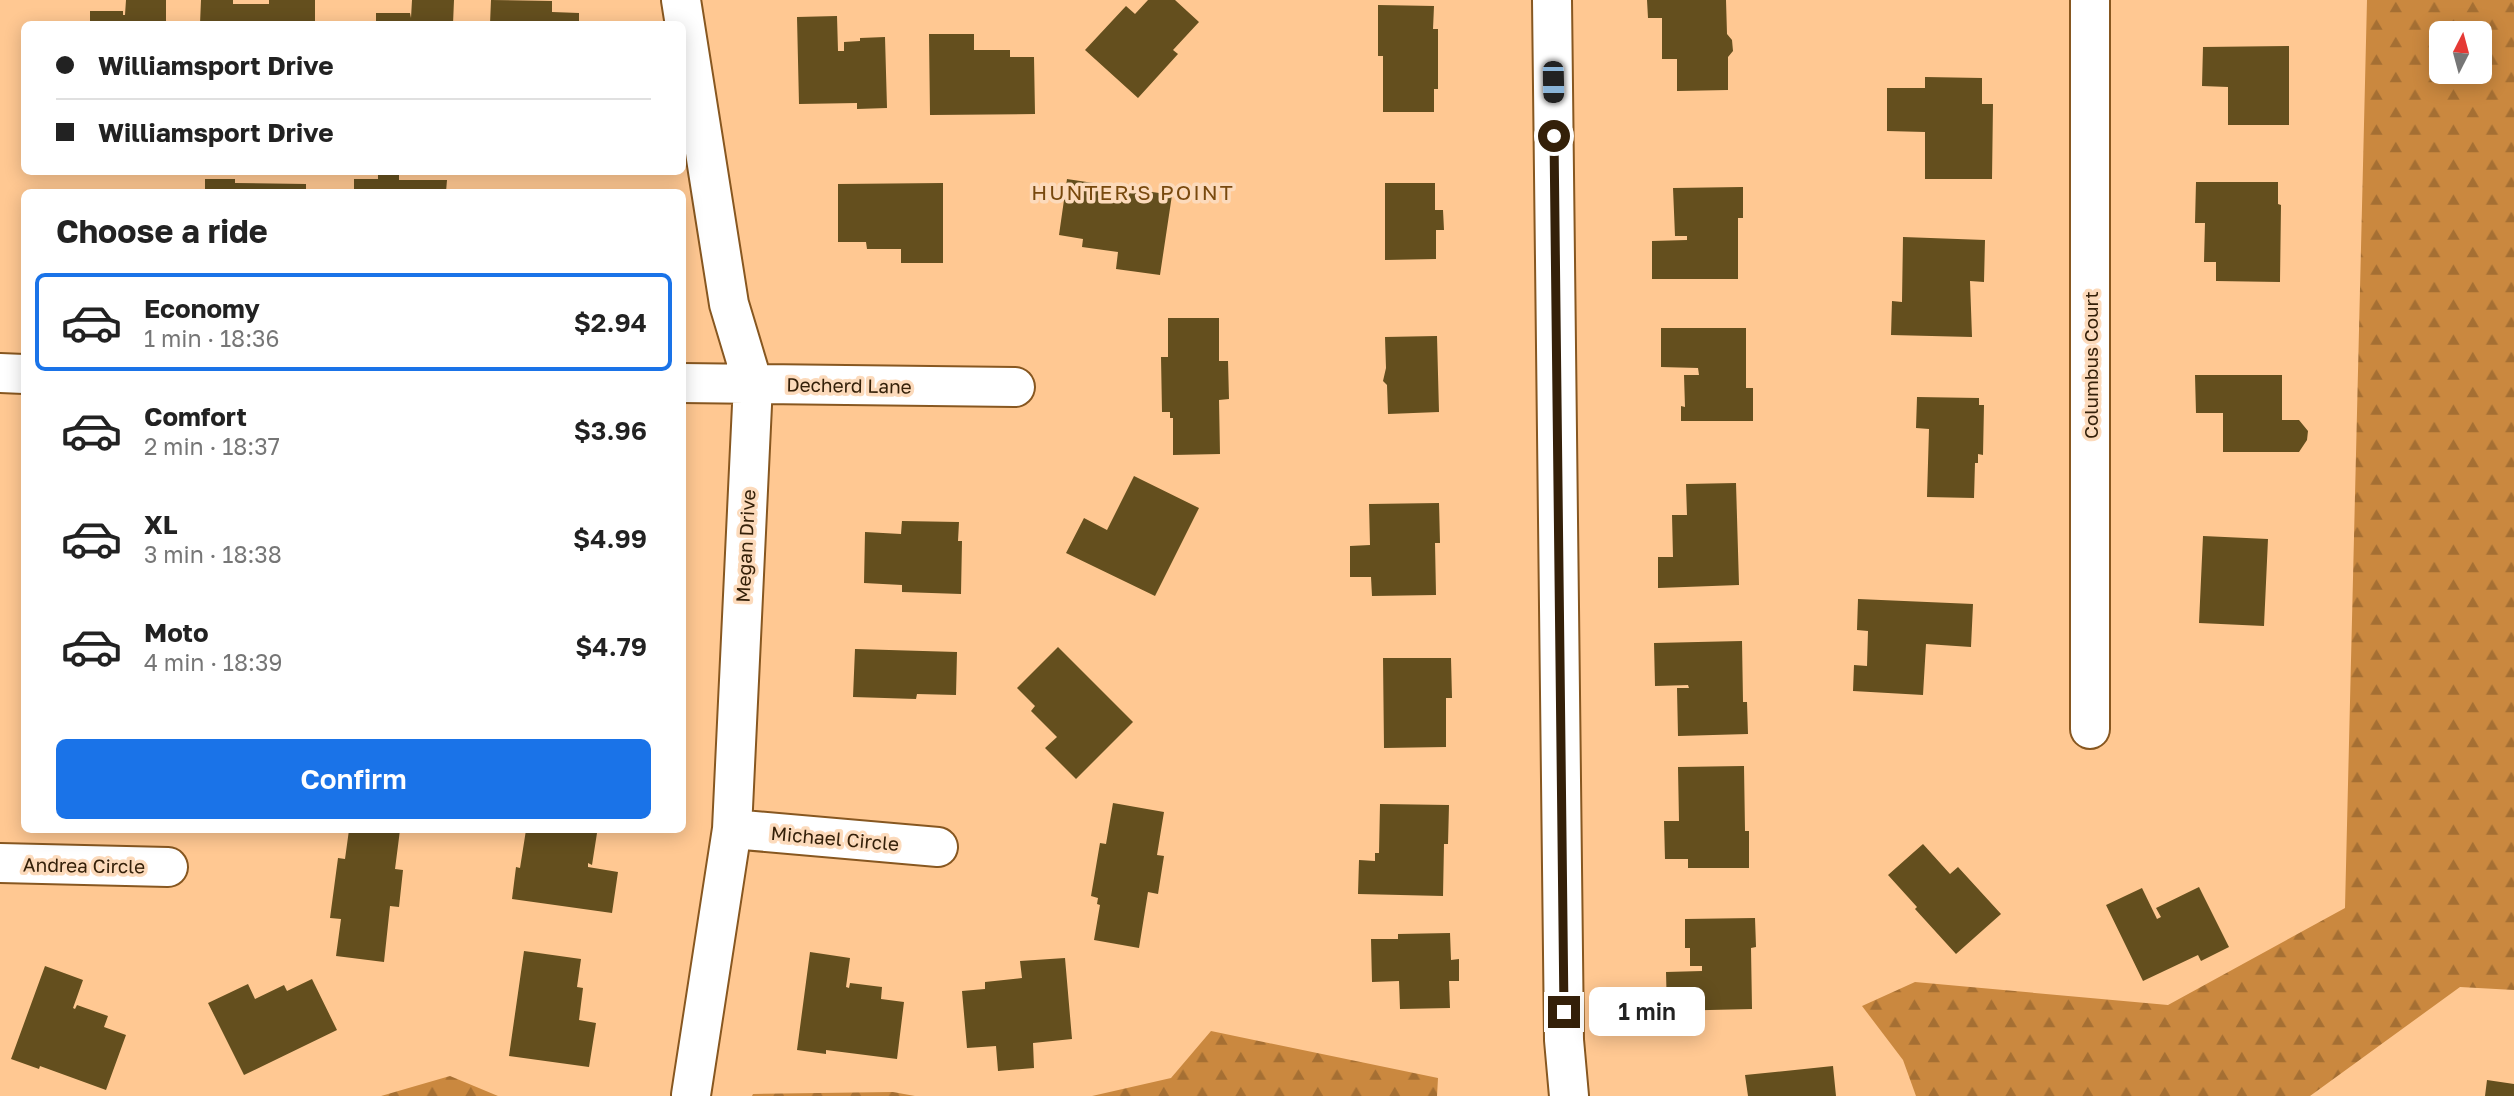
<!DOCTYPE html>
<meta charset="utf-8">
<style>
:root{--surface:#fff;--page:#f6f6f6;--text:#222;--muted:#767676;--line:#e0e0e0;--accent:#1a73e8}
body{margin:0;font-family:"Golos Text",sans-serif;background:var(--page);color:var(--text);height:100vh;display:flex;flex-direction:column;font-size:26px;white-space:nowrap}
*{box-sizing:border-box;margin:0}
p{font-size:23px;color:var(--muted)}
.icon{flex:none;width:38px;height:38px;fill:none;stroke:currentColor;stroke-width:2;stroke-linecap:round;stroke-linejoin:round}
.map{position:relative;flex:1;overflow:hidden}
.details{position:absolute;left:21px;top:189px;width:665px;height:644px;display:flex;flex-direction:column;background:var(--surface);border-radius:10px;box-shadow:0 4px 18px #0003}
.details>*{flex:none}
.banner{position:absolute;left:21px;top:21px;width:665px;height:154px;border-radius:10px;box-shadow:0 4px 18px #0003;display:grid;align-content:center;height:154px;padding:0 35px;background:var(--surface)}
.needle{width:46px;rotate:6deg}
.tools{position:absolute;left:2429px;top:21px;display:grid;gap:14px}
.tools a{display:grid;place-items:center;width:63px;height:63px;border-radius:10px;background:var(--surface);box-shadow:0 4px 18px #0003;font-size:35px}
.end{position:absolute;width:32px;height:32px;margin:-16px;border:9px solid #342009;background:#fff;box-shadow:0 0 0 4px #fff}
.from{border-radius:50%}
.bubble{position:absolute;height:49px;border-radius:10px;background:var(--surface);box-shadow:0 4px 18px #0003;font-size:23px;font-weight:600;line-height:49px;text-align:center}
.car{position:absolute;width:21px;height:42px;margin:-21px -10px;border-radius:9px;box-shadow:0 0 5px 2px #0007;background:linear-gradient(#222 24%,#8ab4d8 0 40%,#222 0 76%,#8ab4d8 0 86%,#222 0)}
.banner b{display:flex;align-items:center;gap:24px;height:66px;font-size:26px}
.banner b+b{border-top:2px solid var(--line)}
.banner i{width:18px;height:18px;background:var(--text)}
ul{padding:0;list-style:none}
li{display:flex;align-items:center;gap:21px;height:98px;margin:0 14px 10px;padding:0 21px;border:4px solid transparent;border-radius:10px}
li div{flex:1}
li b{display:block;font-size:26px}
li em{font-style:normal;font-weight:600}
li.selected{border-color:var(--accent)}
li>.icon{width:63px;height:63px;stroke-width:1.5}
h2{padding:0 35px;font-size:32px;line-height:84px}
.action{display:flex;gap:14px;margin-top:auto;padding:14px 35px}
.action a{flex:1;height:80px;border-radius:10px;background:var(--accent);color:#fff;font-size:28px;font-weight:600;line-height:80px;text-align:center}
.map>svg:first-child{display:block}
.forest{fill:url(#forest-firs);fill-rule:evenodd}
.building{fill:#644f1e}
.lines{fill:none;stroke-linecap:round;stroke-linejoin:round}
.minor-casing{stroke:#875720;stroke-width:42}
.minor{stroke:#fff;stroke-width:38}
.route{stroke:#342009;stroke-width:9}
.labels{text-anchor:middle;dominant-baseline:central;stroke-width:7;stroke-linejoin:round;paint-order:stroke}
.street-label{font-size:19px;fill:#342009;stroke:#fcdabb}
.neighbourhood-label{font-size:21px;letter-spacing:2px;fill:#78490e;stroke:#fcdabb}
</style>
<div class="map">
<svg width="2514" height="1096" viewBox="0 0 2514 1096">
<defs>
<pattern id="forest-firs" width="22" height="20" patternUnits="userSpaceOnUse" patternTransform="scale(1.75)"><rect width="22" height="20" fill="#ca883f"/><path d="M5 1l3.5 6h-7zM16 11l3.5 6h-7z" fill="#a56f33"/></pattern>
</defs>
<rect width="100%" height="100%" fill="#ffc892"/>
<path class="forest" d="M2367 0H2514V990L2460 987 2310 1096H1916L1903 1060 1862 1006 1915 982 2168 1005 2345 908ZM2480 33V72H2441V33Z
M1211 1031 1438 1078 1437 1096H1092L1171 1078Z
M450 1076 498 1096H381Z
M893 1092 915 1096H752L753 1094Z"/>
<path class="building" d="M126 0H166V24H90V11H123V15H125Z
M201 0H233V4H269V0H315V24H200Z
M412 0H454L453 24H376V13H410L411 18Z
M491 0 552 1V12L579 13V24H490Z
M1148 0H1175L1199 22 1173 50 1178 54 1138 98 1085 50 1126 6 1135 14Z
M1647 0H1726L1727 34 1732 40 1733 51 1728 57V90L1677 91V59H1662V18H1648Z
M1378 5 1434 6 1433 29H1438V89H1434V112H1383V56H1378Z
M837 16 838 51H844V42L860 41V38L885 37 887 108 857 109V103L799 104 797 17Z
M929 34H974V50H1010V57H1034L1035 114 930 115Z
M2289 46V125H2228V87L2202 86 2203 47Z
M1925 77 1982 78V104H1993L1992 179H1925V132L1887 131V88H1925Z
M378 175H399V180H447L446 192H354V179H378Z
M205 179H235V183L306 184V192H205Z
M1067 179 1172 195 1160 275 1116 269 1118 252 1082 247 1083 239 1059 235Z
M2196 182H2278V204L2281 205 2280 282 2216 281V262H2204L2205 223H2195Z
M943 183V263H901V249H867L866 242H838V184Z
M1385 183H1435V210H1443L1444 230H1436V259L1385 260Z
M1743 187V218H1738V279H1652V241L1687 240V236H1675L1673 188Z
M1903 237 1985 240 1984 282 1970 281 1972 337 1891 335 1892 301 1902 302Z
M1168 318H1219V361H1228L1229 399 1219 400 1220 454 1173 455V418H1170V412H1162L1161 357H1168Z
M1661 328H1746V388H1753V421H1681V406L1685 407 1684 375H1699L1698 368 1661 367Z
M1437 336 1439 412 1388 414 1387 385 1383 381 1386 368 1385 337Z
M2195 375H2282V420H2299L2308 431 2307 440 2299 452H2223V413H2196Z
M1917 397 1979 398V405H1984L1983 455 1978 454V463H1975L1974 498 1927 497 1929 429 1916 428Z
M1134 476 1199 508 1155 596 1066 553 1084 518 1107 530Z
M1736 483 1739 585 1658 588V557H1673L1672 515H1687L1686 484Z
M1439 503 1440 543H1435L1436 595 1372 596 1371 577H1350V546L1370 545 1369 504Z
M902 521 959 522 958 541H962L961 594 902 592V585L864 583 865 532 901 534Z
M2203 536 2268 539 2264 626 2199 623Z
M1858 599 1973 604 1971 647 1926 644 1923 695 1853 691 1854 665 1867 666 1868 631 1857 630Z
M1742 641 1743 702H1747L1748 734 1678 736 1677 688H1689L1688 685 1655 686 1654 643Z
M1058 647 1133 722 1076 779 1045 748 1057 737 1031 711 1035 706 1017 688Z
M855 649 957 652 956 695 917 694 916 699 853 697Z
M1383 658H1451L1452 698H1446V747L1384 748Z
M1744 766 1745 831H1749V868H1688V859H1665L1664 821H1679L1678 767Z
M1113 803 1164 812 1157 855 1164 856 1158 894 1148 892 1139 948 1094 940 1100 905 1097 904 1098 898 1091 896 1100 843 1106 844Z
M1380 804 1449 805 1448 844H1444L1443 896 1358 894 1359 860 1375 861V853H1379Z
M349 830H400L395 869 403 870 399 907 390 906 384 962 336 956 341 919 330 918 338 858 345 859Z
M526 830H587V831L597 833 592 865 588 863V867L618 872 612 913 512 899 516 867 520 868Z
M1923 844 1950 874 1958 867 2001 914 1956 954 1915 909 1917 907 1888 875Z
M2199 887 2229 947 2201 961 2198 955 2143 981 2106 905 2142 888 2157 919 2161 917 2156 908Z
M1755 918 1756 947 1751 948 1752 1009 1667 1011 1666 972 1702 971V966H1690V948H1685V919Z
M1450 933 1451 960 1459 959V981H1449L1450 1008 1400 1009 1399 981 1372 982 1371 939H1398V934Z
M524 951 581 959 577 987 583 988 579 1020 596 1023 589 1067 509 1056Z
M810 952 850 958 846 987 849 988 850 983 882 987 881 999 904 1002 897 1059 826 1050V1054L797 1050Z
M1065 958 1072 1039 1033 1043 1034 1068 998 1071 996 1046 967 1048 962 991 985 989V982L1022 978 1020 961Z
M45 966 83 980 73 1008 75 1009 77 1005 108 1016 104 1027 126 1035 106 1090 40 1066 39 1069 11 1059Z
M312 979 337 1030 244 1075 208 1003 248 984 255 999 284 985 287 991Z
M1833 1066 1836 1096H1748L1745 1075Z
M2487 1080 2514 1084V1096H2485Z"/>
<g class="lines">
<defs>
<path id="minor" d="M681 0 729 304 753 384 732 829 691 1095
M1552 0 1564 1040 1569 1096
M2090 0V729
M0 373 24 374
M682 383 1015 387
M732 829 938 847
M0 863 168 867"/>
</defs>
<use href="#minor" class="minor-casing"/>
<use href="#minor" class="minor"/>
</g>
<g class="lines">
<path class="route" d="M1554 136 1564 1012"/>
</g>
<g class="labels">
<g class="street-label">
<text transform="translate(2090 365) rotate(-90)">Columbus Court</text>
<text transform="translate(849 385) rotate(1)">Decherd Lane</text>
<text transform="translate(745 546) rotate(-87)">Megan Drive</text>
<text transform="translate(835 838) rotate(5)">Michael Circle</text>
<text transform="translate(84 865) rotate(1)">Andrea Circle</text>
</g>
<g class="neighbourhood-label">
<text x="1133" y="192">HUNTER'S POINT</text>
</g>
</g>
</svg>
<div class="tools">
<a><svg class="needle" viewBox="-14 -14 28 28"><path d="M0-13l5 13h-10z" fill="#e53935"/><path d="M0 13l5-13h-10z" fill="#767676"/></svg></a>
</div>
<i class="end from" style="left:1554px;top:136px"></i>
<i class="end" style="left:1564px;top:1012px"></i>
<div class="bubble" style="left:1589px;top:987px;width:116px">1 min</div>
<i class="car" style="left:1553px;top:82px;rotate:179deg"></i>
<div class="banner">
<b><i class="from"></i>Williamsport Drive</b>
<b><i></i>Williamsport Drive</b>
</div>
<section class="details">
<h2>Choose a ride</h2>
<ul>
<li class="selected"><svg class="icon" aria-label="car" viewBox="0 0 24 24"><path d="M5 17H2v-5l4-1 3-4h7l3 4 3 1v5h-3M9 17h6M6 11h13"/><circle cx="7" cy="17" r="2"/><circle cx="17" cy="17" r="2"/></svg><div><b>Economy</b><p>1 min · 18:36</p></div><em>$2.94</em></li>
<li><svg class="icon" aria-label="car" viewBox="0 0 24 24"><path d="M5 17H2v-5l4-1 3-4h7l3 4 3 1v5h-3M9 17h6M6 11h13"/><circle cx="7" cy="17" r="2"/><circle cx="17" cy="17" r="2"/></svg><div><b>Comfort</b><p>2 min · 18:37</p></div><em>$3.96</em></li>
<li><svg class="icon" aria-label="car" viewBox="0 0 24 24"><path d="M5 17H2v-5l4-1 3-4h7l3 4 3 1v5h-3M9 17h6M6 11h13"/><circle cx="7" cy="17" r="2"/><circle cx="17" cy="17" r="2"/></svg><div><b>XL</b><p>3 min · 18:38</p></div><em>$4.99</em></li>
<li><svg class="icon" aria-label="car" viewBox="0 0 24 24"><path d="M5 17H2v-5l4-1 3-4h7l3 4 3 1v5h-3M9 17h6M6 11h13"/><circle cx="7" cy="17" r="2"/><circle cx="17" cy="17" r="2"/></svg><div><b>Moto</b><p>4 min · 18:39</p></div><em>$4.79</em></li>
</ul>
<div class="action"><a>Confirm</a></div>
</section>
</div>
